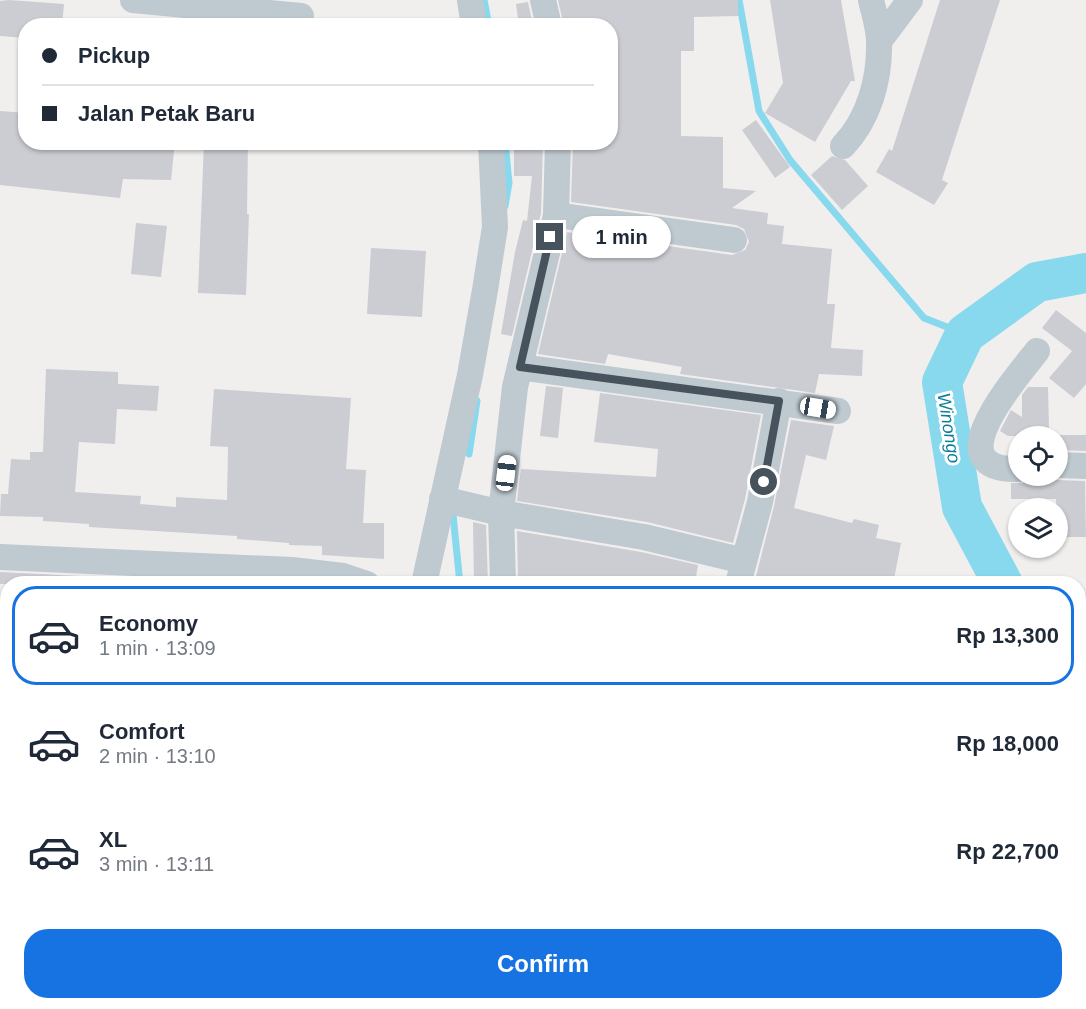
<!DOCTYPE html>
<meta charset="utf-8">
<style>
:root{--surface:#fff;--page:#f2f2f3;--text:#1f2937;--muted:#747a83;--line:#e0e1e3;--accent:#1773e2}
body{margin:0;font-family:Arial,sans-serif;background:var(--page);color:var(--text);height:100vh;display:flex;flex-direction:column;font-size:22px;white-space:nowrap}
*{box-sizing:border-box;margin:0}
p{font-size:20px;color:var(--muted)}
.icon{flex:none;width:33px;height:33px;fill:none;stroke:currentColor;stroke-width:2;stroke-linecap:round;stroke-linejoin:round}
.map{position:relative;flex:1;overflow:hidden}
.panel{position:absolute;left:0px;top:576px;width:1086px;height:434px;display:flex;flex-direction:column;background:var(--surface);border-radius:24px 24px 0 0;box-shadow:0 2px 4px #0004}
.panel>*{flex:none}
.hud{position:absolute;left:18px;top:18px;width:600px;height:132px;border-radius:24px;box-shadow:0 2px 4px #0004;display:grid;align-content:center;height:132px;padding:0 24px;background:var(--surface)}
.controls{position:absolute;left:1008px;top:426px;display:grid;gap:12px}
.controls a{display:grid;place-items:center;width:60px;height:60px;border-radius:50%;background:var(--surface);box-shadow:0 2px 4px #0004;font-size:30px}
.end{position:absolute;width:27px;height:27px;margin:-14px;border:8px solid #46525c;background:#fff;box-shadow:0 0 0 3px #fff}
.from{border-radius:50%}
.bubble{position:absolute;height:42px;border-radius:21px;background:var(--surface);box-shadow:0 2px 4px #0004;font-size:20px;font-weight:700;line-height:42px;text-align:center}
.car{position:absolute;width:18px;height:36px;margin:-18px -9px;border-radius:8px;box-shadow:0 0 4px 2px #0007;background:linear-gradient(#fff 24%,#345 0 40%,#fff 0 76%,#345 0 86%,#fff 0)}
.hud b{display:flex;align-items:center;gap:21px;height:57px;font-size:22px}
.hud b+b{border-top:2px solid var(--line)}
.hud i{width:15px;height:15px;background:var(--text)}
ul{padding:10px 0 0;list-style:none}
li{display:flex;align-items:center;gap:18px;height:99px;margin:0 12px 9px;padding:0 12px;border:3px solid transparent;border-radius:24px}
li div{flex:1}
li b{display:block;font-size:22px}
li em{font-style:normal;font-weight:700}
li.on{border-color:var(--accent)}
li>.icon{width:54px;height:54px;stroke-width:1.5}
.cta{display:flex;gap:12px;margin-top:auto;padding:12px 24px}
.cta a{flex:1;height:69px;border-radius:24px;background:var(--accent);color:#fff;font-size:24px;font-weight:700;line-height:69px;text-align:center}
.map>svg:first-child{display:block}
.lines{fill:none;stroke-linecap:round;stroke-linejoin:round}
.stream{stroke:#88d9ed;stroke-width:7}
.river{stroke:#88d9ed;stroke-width:40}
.building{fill:#cbcdd3}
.minor{stroke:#bec9d0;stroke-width:26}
.route{stroke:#46525c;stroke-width:8}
.labels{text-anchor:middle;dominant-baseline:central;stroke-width:6;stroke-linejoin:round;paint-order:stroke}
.water-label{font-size:18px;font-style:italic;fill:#0c7f9b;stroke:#fff}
</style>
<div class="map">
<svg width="1086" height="1009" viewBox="0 0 1086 1009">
<rect width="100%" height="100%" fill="#f1eeee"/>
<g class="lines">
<path class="stream" d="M484 0 489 26
M739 0 759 111 790 160 924 318 965 334
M505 142 509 183 505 206
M469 454 477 401
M452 505 460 584
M418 1009V1002"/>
<path class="river" d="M1003 584 962 507 942 382 965 334 1037 282 1086 273
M1078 724 1086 738"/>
</g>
<path class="building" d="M9 0 64 4 62 26H26V38L0 36V1Z
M558 0H738V16L694 17V51H681V136L723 137V188L756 191 732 208 768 213 767 224 784 226 782 244 832 249 827 304H835L831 348 863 350 862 376 819 374 815 393 680 374 682 367 608 354 605 364 538 354 567 232 732 255 745 250 749 242 744 229 736 225 571 202 573 142H610V26H564Z
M770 0H841L855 81H851L815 142 765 113 783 83Z
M940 0H1000L942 180 948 183 934 205 876 172 889 149 892 151Z
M528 2 533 26H519L516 4Z
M0 111 26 113V142H175L171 180 123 179 120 198 0 185Z
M756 120 790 167 775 178 742 130Z
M204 142 248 143 247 214H249L246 295 198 293Z
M514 142H543L541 213 512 336 501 334 515 252 523 220 527 221 532 176H514Z
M832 156 845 160 868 186 842 210 811 175Z
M136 223 167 226 161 277 131 274Z
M371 248 426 251 422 317 367 314Z
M1056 310 1086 333V384L1074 398 1049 378 1072 351 1042 328Z
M46 369 118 372V384L159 386 157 411 117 409 115 444 79 442 75 492 141 496 140 504 176 507V497L227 500 228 447 210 446 214 389 351 398 346 469 366 470 363 523H384V559L322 555V546L289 545V543L237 539V536L89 527V524L43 521V517L0 516 1 494H8L11 459 30 460V452H43Z
M546 386 563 388 558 438 540 436Z
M1028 387H1048L1049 428 1046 432 1052 436H1008L1000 431 1011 410 1022 417V395Z
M600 393 761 415 745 499 733 543 647 522 517 501 521 469 656 477 658 449 594 442Z
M791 420 834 426 826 460 806 455 794 508 852 523 854 519 879 525 876 538 901 543 893 584H754L774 506Z
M1058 435H1086V451L1058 450Z
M1029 479 1085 481 1086 537H1058L1056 499H1011V483H1023Z
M473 522 486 525 488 584H474Z
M517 531 641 552 698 565 695 584H632L614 580V584H518Z
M0 572 80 576V584H0Z"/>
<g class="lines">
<path class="minor" d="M133 0 301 16
M470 0 474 26
M543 0 549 26
M880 40 910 0
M843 146C869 119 880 79 879 42 879 28 874 13 871 0
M556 215 734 240
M520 367 838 411
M1058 465 1086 466
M1018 469C934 471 1015 379 1037 351
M442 499 501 513 644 537 744 561
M0 557 292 570 343 576 367 584
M424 584 470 375 485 290 495 227 491 142
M503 584 501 513 515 387 556 215 558 142
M738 584 760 502 779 401
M0 684H8
M0 984 8 985
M218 1002 304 1009
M530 1002V1009
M837 1002 862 1009
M330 1009V1002
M441 1009V1002
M604 1009 605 1002
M710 1009 712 1002
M885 1009 888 1002"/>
</g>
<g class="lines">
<path class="route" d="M550 237 520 367 779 401 764 482"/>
</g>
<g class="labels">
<g class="water-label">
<text transform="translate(949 428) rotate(81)">Winongo</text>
</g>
</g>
</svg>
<div class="controls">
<a><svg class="icon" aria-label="locate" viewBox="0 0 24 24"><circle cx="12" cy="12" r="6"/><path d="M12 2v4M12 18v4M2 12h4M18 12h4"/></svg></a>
<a><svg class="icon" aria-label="layers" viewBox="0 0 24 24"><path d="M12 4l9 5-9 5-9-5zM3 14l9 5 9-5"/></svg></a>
</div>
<i class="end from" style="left:764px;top:482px"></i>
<i class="end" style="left:550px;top:237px"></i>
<div class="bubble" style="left:572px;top:216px;width:99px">1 min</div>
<i class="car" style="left:818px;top:408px;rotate:100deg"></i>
<i class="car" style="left:506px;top:473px;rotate:7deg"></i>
<div class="hud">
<b><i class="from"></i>Pickup</b>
<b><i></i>Jalan Petak Baru</b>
</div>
<section class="panel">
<ul>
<li class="on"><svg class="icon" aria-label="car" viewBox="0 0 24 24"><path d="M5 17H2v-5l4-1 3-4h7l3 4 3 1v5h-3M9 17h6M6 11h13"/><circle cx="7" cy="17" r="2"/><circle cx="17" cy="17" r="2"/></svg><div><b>Economy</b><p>1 min · 13:09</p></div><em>Rp 13,300</em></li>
<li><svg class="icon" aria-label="car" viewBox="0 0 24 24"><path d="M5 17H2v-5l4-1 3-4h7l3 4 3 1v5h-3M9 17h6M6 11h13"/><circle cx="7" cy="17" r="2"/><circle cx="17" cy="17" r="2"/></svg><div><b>Comfort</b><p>2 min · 13:10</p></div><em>Rp 18,000</em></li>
<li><svg class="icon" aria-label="car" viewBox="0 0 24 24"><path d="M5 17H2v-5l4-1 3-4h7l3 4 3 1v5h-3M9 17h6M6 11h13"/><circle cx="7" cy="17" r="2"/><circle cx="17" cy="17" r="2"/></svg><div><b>XL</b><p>3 min · 13:11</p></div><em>Rp 22,700</em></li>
</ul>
<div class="cta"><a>Confirm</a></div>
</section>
</div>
